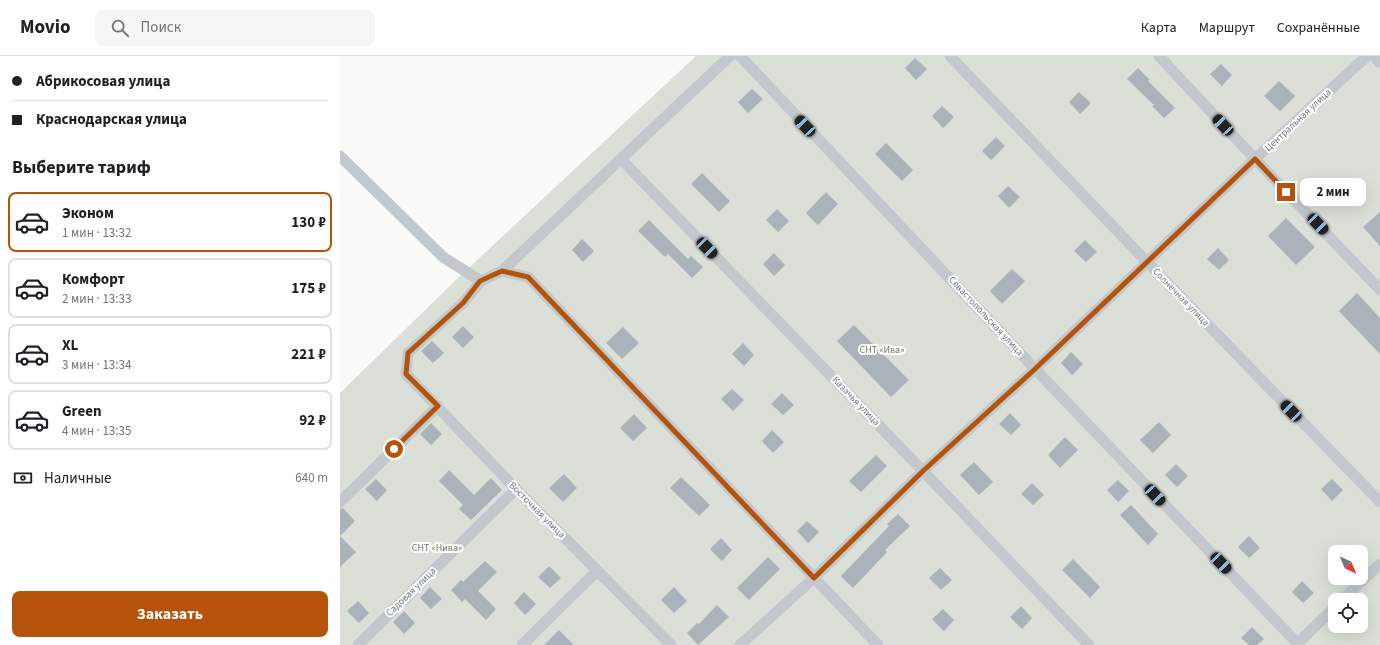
<!DOCTYPE html>
<html lang="ru">
<meta charset="utf-8">
<style>
:root{--surface:#fff;--page:#f6f6f6;--text:#202124;--muted:#757577;--line:#e0e0e0;--accent:#b45309}
body{margin:0;font-family:"Source Sans 3",sans-serif;background:var(--page);color:var(--text);height:100vh;display:flex;flex-direction:column;font-size:15px;white-space:nowrap}
*{box-sizing:border-box;margin:0}
p{font-size:13px;color:var(--muted)}
.icon{flex:none;width:22px;height:22px;fill:none;stroke:currentColor;stroke-width:2;stroke-linecap:round;stroke-linejoin:round}
.map{position:relative;flex:1;overflow:hidden}
.details{display:flex;flex-direction:column;background:var(--surface);width:340px}
.details>*{flex:none}
.banner{display:grid;align-content:center;height:88px;padding:0 12px;background:var(--surface)}
.needle{width:26px;rotate:136deg}
.controls{position:absolute;left:988px;top:489px;display:grid;gap:8px}
.controls a{display:grid;place-items:center;width:40px;height:40px;border-radius:8px;background:var(--surface);box-shadow:0 4px 16px #0002;font-size:20px}
.end{position:absolute;width:18px;height:18px;margin:-9px;border:5px solid #b45309;background:#fff;box-shadow:0 0 0 2px #fff}
.from{border-radius:50%}
.bubble{position:absolute;height:28px;border-radius:8px;background:var(--surface);box-shadow:0 4px 16px #0002;font-size:13px;font-weight:700;line-height:28px;text-align:center}
.car{position:absolute;width:12px;height:24px;margin:-12px -6px;border-radius:5px;box-shadow:0 0 3px 1px #0007;background:linear-gradient(#222 24%,#8ab4d8 0 40%,#222 0 76%,#8ab4d8 0 86%,#222 0)}
.banner b{display:flex;align-items:center;gap:14px;height:38px;font-size:15px}
.banner b+b{border-top:1px solid var(--line)}
.banner i{width:10px;height:10px;background:var(--text)}
ul{padding:0;list-style:none}
li{display:flex;align-items:center;gap:12px;height:60px;margin:0 8px 6px;padding:0 4px;border:2px solid var(--line);border-radius:8px}
li div{flex:1}
li b{display:block;font-size:15px}
li em{font-style:normal;font-weight:700}
li.on{border-color:var(--accent)}
li>.icon{width:36px;height:36px;stroke-width:1.5}
h2{padding:0 12px;font-size:18px;line-height:48px}
.pay{display:flex;align-items:center;gap:10px;height:44px;padding:0 12px;font-size:15px}
.pay p{margin-inline-start:auto}
.button{display:flex;gap:8px;margin-top:auto;padding:8px 12px}
.button a{flex:1;height:46px;border-radius:8px;background:var(--accent);color:#fff;font-size:16px;font-weight:700;line-height:46px;text-align:center}
header{display:flex;align-items:center;gap:24px;box-sizing:border-box;height:56px;padding:0 20px;background:var(--surface);border-bottom:1px solid var(--line)}
header strong{font-size:19px}
nav{display:flex;gap:22px;margin-inline-start:auto;font-size:14px}
.search{width:280px;height:36px;background:var(--page);display:flex;align-items:center;gap:10px;box-sizing:border-box;padding:0 14px;border-radius:8px;color:var(--muted);font-size:15px}
main{display:flex;flex:1;min-height:0}
.map>svg:first-child{display:block}
.green{fill:#dadfd7;fill-rule:evenodd}
.building{fill:#aab3b9}
.lines{fill:none;stroke-linecap:round;stroke-linejoin:round}
.minor{stroke:#c3c8cc;stroke-width:11}
.route{stroke:#b45309;stroke-width:5}
.labels{text-anchor:middle;dominant-baseline:central;stroke-width:4;stroke-linejoin:round;paint-order:stroke}
.street-label{font-size:10px;fill:#657683;stroke:#fff}
.park-label{font-size:10px;fill:#687a64;stroke:#fff}
</style>
<header>
<strong>Movio</strong>
<div class="search"><svg class="icon" aria-label="search" viewBox="0 0 24 24"><circle cx="10" cy="10" r="6"/><path d="M15 15l6 6"/></svg>Поиск</div>
<nav><a>Карта</a><a>Маршрут</a><a>Сохранённые</a></nav>
</header>
<main>
<section class="details">
<div class="banner">
<b><i class="from"></i>Абрикосовая улица</b>
<b><i></i>Краснодарская улица</b>
</div>
<h2>Выберите тариф</h2>
<ul>
<li class="on"><svg class="icon" aria-label="car" viewBox="0 0 24 24"><path d="M5 17H2v-5l4-1 3-4h7l3 4 3 1v5h-3M9 17h6M6 11h13"/><circle cx="7" cy="17" r="2"/><circle cx="17" cy="17" r="2"/></svg><div><b>Эконом</b><p>1 мин · 13:32</p></div><em>130 ₽</em></li>
<li><svg class="icon" aria-label="car" viewBox="0 0 24 24"><path d="M5 17H2v-5l4-1 3-4h7l3 4 3 1v5h-3M9 17h6M6 11h13"/><circle cx="7" cy="17" r="2"/><circle cx="17" cy="17" r="2"/></svg><div><b>Комфорт</b><p>2 мин · 13:33</p></div><em>175 ₽</em></li>
<li><svg class="icon" aria-label="car" viewBox="0 0 24 24"><path d="M5 17H2v-5l4-1 3-4h7l3 4 3 1v5h-3M9 17h6M6 11h13"/><circle cx="7" cy="17" r="2"/><circle cx="17" cy="17" r="2"/></svg><div><b>XL</b><p>3 мин · 13:34</p></div><em>221 ₽</em></li>
<li><svg class="icon" aria-label="car" viewBox="0 0 24 24"><path d="M5 17H2v-5l4-1 3-4h7l3 4 3 1v5h-3M9 17h6M6 11h13"/><circle cx="7" cy="17" r="2"/><circle cx="17" cy="17" r="2"/></svg><div><b>Green</b><p>4 мин · 13:35</p></div><em>92 ₽</em></li>
</ul>
<div class="pay"><svg class="icon" aria-label="cash" viewBox="0 0 24 24"><path d="M3 7h18v10H3z"/><circle cx="12" cy="12" r="2"/></svg>Наличные<p>640 m</p></div>
<div class="button"><a>Заказать</a></div>
</section>
<div class="map">
<svg width="1040" height="589" viewBox="0 0 1040 589">
<rect width="100%" height="100%" fill="#fafaf8"/>
<path class="green" d="M356 0H1040V589H0V337L119 221ZM995 496H1021V522H995ZM995 544H1021V570H995Z"/>
<path class="building" d="M575 2 587 13 576 24 565 12Z
M881 8 892 19 882 30 870 18Z
M798 12 810 24 808 25 835 52 824 62 812 50 814 49 787 23Z
M939 25 955 40 940 55 924 40Z
M412 33 423 43 408 57 398 46Z
M739 36 751 47 740 58 729 46Z
M602 50 614 61 603 72 592 60Z
M656 81 665 90 651 104 642 95Z
M546 87 573 114 562 125 535 98Z
M362 117 390 145 379 156 351 128Z
M668 130 680 141 669 152 658 140Z
M486 136 498 148 478 169 466 157Z
M437 153 449 165 438 176 426 164Z
M1040 156V190L1023 171Z
M946 162 975 191 956 209 928 180Z
M309 164 348 203 351 200 363 211 352 222 328 198 325 201 298 175Z
M242 183 254 195 243 206 232 194Z
M745 184 757 196 746 206 734 195Z
M878 192 889 204 879 214 867 203Z
M434 197 445 209 434 220 423 208Z
M672 213 685 225 662 248 650 235Z
M1017 237 1040 262V298L999 255Z
M514 269 569 324 551 341 497 285Z
M123 270 134 281 123 292 112 281Z
M283 271 299 287 282 303 266 287Z
M92 285 104 297 93 307 81 295Z
M403 287 414 299 404 310 392 298Z
M731 296 743 308 732 319 721 307Z
M392 333 404 344 393 355 381 343Z
M442 337 454 349 443 359 431 348Z
M670 357 681 369 671 379 659 368Z
M294 358 307 372 293 385 280 372Z
M819 366 831 379 813 397 800 384Z
M91 367 102 378 91 389 80 378Z
M432 374 444 386 433 397 422 385Z
M725 381 738 394 720 412 708 399Z
M536 399 547 410 521 436 509 425Z
M634 406 653 426 639 439 620 419Z
M836 408 848 420 837 431 825 419Z
M109 414 134 439 151 422 162 434 131 464 119 453 123 449 99 425Z
M224 418 237 432 223 446 209 432Z
M341 421 370 449 359 460 330 432Z
M36 423 47 434 37 445 25 433Z
M992 423 1003 434 992 445 981 433Z
M778 424 789 435 778 446 767 434Z
M692 427 704 439 693 449 681 438Z
M791 449 818 478 808 489 780 459Z
M3 452 15 465 0 480V453Z
M558 458 570 470 545 494 547 496 513 532 501 520 549 470 547 468Z
M467 465 479 476 468 487 457 475Z
M0 480 16 496 0 511Z
M909 480 920 492 909 502 898 491Z
M381 482 392 494 382 505 370 493Z
M428 501 440 513 409 544 397 532Z
M733 503 760 531 750 542 722 514Z
M145 505 157 516 138 535 156 553 146 564 125 543 122 546 111 534 121 524 123 526Z
M209 510 221 522 210 532 198 521Z
M600 512 612 524 601 534 589 522Z
M962 525 974 537 963 547 952 536Z
M90 531 102 543 91 553 80 542Z
M334 531 347 545 334 557 321 544Z
M184 536 196 548 185 559 174 547Z
M18 545 29 557 19 567 7 555Z
M377 549 389 561 358 589 347 577 357 567 359 568Z
M681 550 692 562 682 573 670 561Z
M603 553 614 564 604 575 592 563Z
M64 555 75 567 64 578 53 566Z
M912 571 924 583 917 589H909L901 582Z
M219 574 234 589H204Z"/>
<g class="lines">
<path class="minor" d="M400 0 695 313 959 589
M610 0 807 206 1040 446
M819 0 915 103 1040 234
M1034 0 1040 7
M0 100 103 201 141 225 162 215 390 0
M281 103 583 415 749 589
M162 215 188 221 538 589
M141 225 123 247 68 297 66 318 176 433 331 589
M0 446 98 350
M1002 544 1040 508
M18 589 176 433
M182 589 257 515
M400 589 474 522 583 415 695 313 915 103 1027 0
M956 589 995 551"/>
</g>
<g class="lines">
<path class="route" d="M54 393 98 350 66 318 68 297 123 247 140 225 162 215 188 221 474 522 583 415 695 313 915 103 946 136"/>
</g>
<g class="labels">
<g class="street-label">
<text transform="translate(958 64) rotate(-43)">Центральная улица</text>
<text transform="translate(841 241) rotate(46)">Солнечная улица</text>
<text transform="translate(646 260) rotate(47)">Севастопольская улица</text>
<text transform="translate(516 345) rotate(46)">Казачья улица</text>
<text transform="translate(197 454) rotate(45)">Восточная улица</text>
<text transform="translate(71 536) rotate(-44)">Садовая улица</text>
</g>
<g class="park-label">
<text x="542" y="294">СНТ «Ива»</text>
<text x="97" y="492">СНТ «Нива»</text>
</g>
</g>
</svg>
<div class="controls">
<a><svg class="needle" viewBox="-14 -14 28 28"><path d="M0-13l5 13h-10z" fill="#e53935"/><path d="M0 13l5-13h-10z" fill="#757577"/></svg></a>
<a><svg class="icon" aria-label="locate" viewBox="0 0 24 24"><circle cx="12" cy="12" r="6"/><path d="M12 2v4M12 18v4M2 12h4M18 12h4"/></svg></a>
</div>
<i class="end from" style="left:54px;top:393px"></i>
<i class="end" style="left:946px;top:136px"></i>
<div class="bubble" style="left:960px;top:122px;width:66px">2 мин</div>
<i class="car" style="left:883px;top:69px;rotate:317deg"></i>
<i class="car" style="left:465px;top:70px;rotate:317deg"></i>
<i class="car" style="left:978px;top:168px;rotate:136deg"></i>
<i class="car" style="left:367px;top:192px;rotate:136deg"></i>
<i class="car" style="left:951px;top:355px;rotate:316deg"></i>
<i class="car" style="left:815px;top:439px;rotate:137deg"></i>
<i class="car" style="left:881px;top:507px;rotate:136deg"></i>
</div>
</main>
